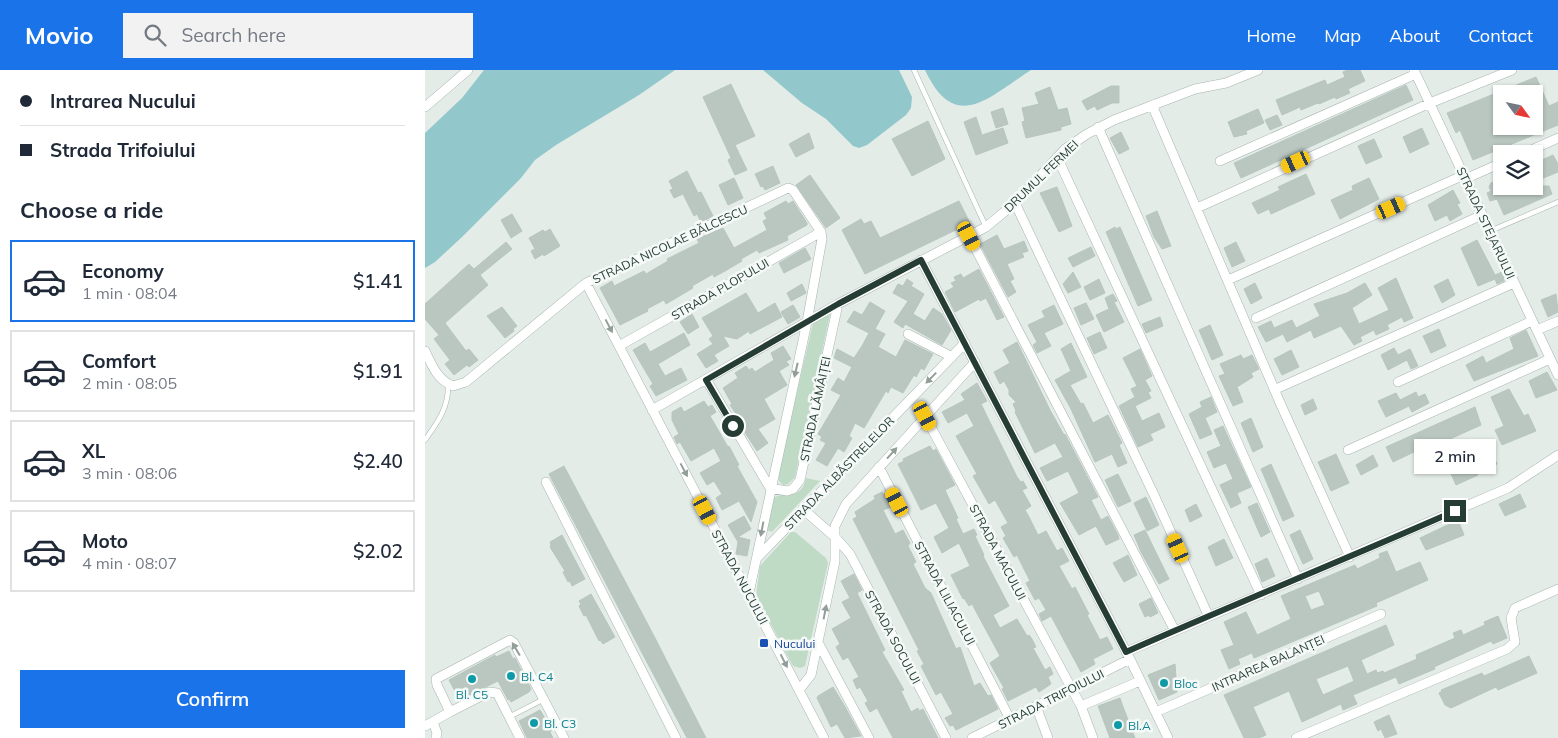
<!DOCTYPE html>
<meta charset="utf-8">
<style>
:root{--surface:#fff;--page:#f2f2f3;--text:#1f2937;--muted:#747a83;--line:#e0e1e3;--accent:#1a73e8}
body{margin:0;font-family:Mulish,sans-serif;background:var(--page);color:var(--text);height:100vh;display:flex;flex-direction:column;font-size:19px;white-space:nowrap}
*{box-sizing:border-box;margin:0}
p{font-size:16px;color:var(--muted)}
.icon{flex:none;width:28px;height:28px;fill:none;stroke:currentColor;stroke-width:2;stroke-linecap:round;stroke-linejoin:round}
.map{position:relative;flex:1;overflow:hidden}
.details{display:flex;flex-direction:column;background:var(--surface);width:425px}
.details>*{flex:none}
.hud{display:grid;align-content:center;height:110px;padding:0 20px;background:var(--surface)}
.needle{width:32px;rotate:123deg}
.tools{position:absolute;left:1068px;top:15px;display:grid;gap:10px}
.tools a{display:grid;place-items:center;width:50px;height:50px;border-radius:0px;background:var(--surface);box-shadow:0 1px 4px #0004;font-size:25px}
.end{position:absolute;width:22px;height:22px;margin:-11px;border:6px solid #253d35;background:#fff;box-shadow:0 0 0 2px #fff}
.from{border-radius:50%}
.bubble{position:absolute;height:35px;border-radius:0px;background:var(--surface);box-shadow:0 1px 4px #0004;font-size:16px;font-weight:600;line-height:35px;text-align:center}
.car{position:absolute;width:15px;height:30px;margin:-15px -8px;border-radius:6px;box-shadow:0 0 4px 1px #0007;background:linear-gradient(#f5c518 24%,#345 0 40%,#f5c518 0 76%,#345 0 86%,#f5c518 0)}
.hud b{display:flex;align-items:center;gap:18px;height:48px;font-size:19px}
.hud b+b{border-top:1px solid var(--line)}
.hud i{width:12px;height:12px;background:var(--text)}
ul{padding:0;list-style:none}
li{display:flex;align-items:center;gap:15px;height:82px;margin:0 10px 8px;padding:0 10px;border:2px solid var(--line);border-radius:0px}
li div{flex:1}
li b{display:block;font-size:19px}
li em{font-style:normal;font-weight:600}
li.current{border-color:var(--accent)}
li>.icon{width:45px;height:45px;stroke-width:1.5}
h2{padding:0 20px;font-size:22px;line-height:60px}
.primary-button{display:flex;gap:10px;margin-top:auto;padding:10px 20px}
.primary-button a{flex:1;height:58px;border-radius:0px;background:var(--accent);color:#fff;font-size:20px;font-weight:600;line-height:58px;text-align:center}
header{display:flex;align-items:center;gap:30px;box-sizing:border-box;height:70px;padding:0 25px;background:var(--accent);color:#fff}
header strong{font-size:24px}
nav{display:flex;gap:28px;margin-inline-start:auto;font-size:18px}
.search{width:350px;height:45px;background:var(--page);display:flex;align-items:center;gap:12px;box-sizing:border-box;padding:0 18px;border-radius:0px;color:var(--muted);font-size:19px}
main{display:flex;flex:1;min-height:0}
.map>svg:first-child{display:block}
.green{fill:#bfdbc5}
.water{fill:#92c7cc}
.building{fill:#bac7c1;stroke:#b7c6bf;fill-rule:evenodd}
.lines{fill:none;stroke-linecap:round;stroke-linejoin:round}
.service-casing{stroke:#a7b4af;stroke-width:5.5}
.minor-casing{stroke:#a7b4af;stroke-width:10}
.service{stroke:#fff;stroke-width:4.5}
.minor{stroke:#fff;stroke-width:9}
.oneway{fill:#929e9a}
.route{stroke:#253d35;stroke-width:6}
.transit-dot{fill:#1a4fb4;stroke:#f5f9f7;stroke-width:2}
.culture-dot{fill:#0f9aa8;stroke:#f5f9f7;stroke-width:2}
.labels{text-anchor:middle;dominant-baseline:central;stroke-width:5;stroke-linejoin:round;paint-order:stroke}
.street-label{font-size:12px;fill:#253d35;stroke:#f5f9f7}
.transit-label{font-size:12px;fill:#164399;stroke:#f5f9f7;text-anchor:start}
.culture-label{font-size:12px;fill:#0d838f;stroke:#f5f9f7;text-anchor:start}
</style>
<header>
<strong>Movio</strong>
<div class="search"><svg class="icon" aria-label="search" viewBox="0 0 24 24"><circle cx="10" cy="10" r="6"/><path d="M15 15l6 6"/></svg>Search here</div>
<nav><a>Home</a><a>Map</a><a>About</a><a>Contact</a></nav>
</header>
<main>
<section class="details">
<div class="hud">
<b><i class="from"></i>Intrarea Nucului</b>
<b><i></i>Strada Trifoiului</b>
</div>
<h2>Choose a ride</h2>
<ul>
<li class="current"><svg class="icon" aria-label="car" viewBox="0 0 24 24"><path d="M5 17H2v-5l4-1 3-4h7l3 4 3 1v5h-3M9 17h6M6 11h13"/><circle cx="7" cy="17" r="2"/><circle cx="17" cy="17" r="2"/></svg><div><b>Economy</b><p>1 min · 08:04</p></div><em>$1.41</em></li>
<li><svg class="icon" aria-label="car" viewBox="0 0 24 24"><path d="M5 17H2v-5l4-1 3-4h7l3 4 3 1v5h-3M9 17h6M6 11h13"/><circle cx="7" cy="17" r="2"/><circle cx="17" cy="17" r="2"/></svg><div><b>Comfort</b><p>2 min · 08:05</p></div><em>$1.91</em></li>
<li><svg class="icon" aria-label="car" viewBox="0 0 24 24"><path d="M5 17H2v-5l4-1 3-4h7l3 4 3 1v5h-3M9 17h6M6 11h13"/><circle cx="7" cy="17" r="2"/><circle cx="17" cy="17" r="2"/></svg><div><b>XL</b><p>3 min · 08:06</p></div><em>$2.40</em></li>
<li><svg class="icon" aria-label="car" viewBox="0 0 24 24"><path d="M5 17H2v-5l4-1 3-4h7l3 4 3 1v5h-3M9 17h6M6 11h13"/><circle cx="7" cy="17" r="2"/><circle cx="17" cy="17" r="2"/></svg><div><b>Moto</b><p>4 min · 08:07</p></div><em>$2.02</em></li>
</ul>
<div class="primary-button"><a>Confirm</a></div>
</section>
<div class="map">
<svg width="1133" height="668" viewBox="0 0 1133 668">
<rect width="100%" height="100%" fill="#e4ece8"/>
<path class="green" d="M405 244 370 407 363 414 358 415 354 411 353 405 388 253Z
M381 408 395 411 347 462 342 460 347 429C360 419 376 432 381 408Z
M366 462H370L401 488 403 493 380 596 375 598 368 596 331 526 335 496Z"/>
<path class="water" d="M59 0H250L214 25 131 75 110 90 96 108 37 167 10 192 0 198V63L37 28Z
M338 0H474L487 27 486 38 481 45 442 75 434 78 428 76 401 49 377 33Z
M500 0H606C563 28 530 64 500 0Z"/>
<path class="building" d="M922 0H935L940 11 923 19 925 23 911 29 910 27 894 34 893 33 876 40 875 37 857 45 851 30 900 10 902 15 920 7 918 2Z
M1111 7 1124 36 1133 32V55L1048 90 1035 60 1031 63 1022 43ZM1076 24H1109V56H1076Z
M306 14 330 66 310 75 322 100 310 105 303 90 306 88 278 27Z
M981 15 988 30 816 108 809 93Z
M686 16H694V33H687L672 40 670 36 662 40 657 31Z
M625 17 633 40 642 38 646 54 636 57V60L601 68 597 52 600 51 597 38 614 34 610 23Z
M578 38 583 54 571 58 566 42Z
M833 39 839 53 821 61 822 64 809 67 803 52Z
M852 45 857 55 845 60 840 50Z
M551 47 557 65 578 58 583 73 551 85 539 52Z
M503 51 520 89 487 106 467 69Z
M997 58 1004 74 985 83 978 67Z
M696 62 704 79 694 84 685 68Z
M384 63 389 78 371 87 364 74Z
M949 69 957 87 941 94 933 76Z
M1128 85 1133 94V102L1116 109 1113 100 1116 98 1114 94 1117 90Z
M348 96 355 113 340 120 338 116 336 117 330 104Z
M262 101 273 123 276 122 288 146 276 152 272 144 269 146 258 124 249 128 245 120 248 119 244 111Z
M881 104 890 124 846 144 844 139 833 144 827 133 855 120 853 117Z
M385 105 415 148 401 158 371 115Z
M309 108 318 128 303 135 294 115Z
M944 108 954 129 915 149 906 130 928 120 927 116Z
M1076 109V116H1124L1127 124 1079 145 1072 129 1065 131 1062 123 1066 121 1064 117 1066 113Z
M632 117 647 156 634 162 615 123Z
M1028 120 1035 133 1032 134 1037 144 1025 151 1022 145 1010 151 1003 135Z
M361 131 363 134 368 131 382 153V155L362 166 363 170 334 183 332 180 316 189 317 191 300 201 289 207 288 204 267 216 268 218 241 234 239 230 222 239 223 241 195 255 175 218 187 211 189 216 219 201 221 204 243 191 242 189 274 173 272 169 298 158 309 178 342 160 338 151 342 149 339 143Z
M534 131 545 153 440 204 417 160 436 149 439 154 446 151 455 168Z
M732 141 746 176 737 179 729 167 721 146Z
M87 144 97 161 86 168 76 150Z
M690 157 691 159 695 157 727 230 713 236 681 162Z
M125 159 135 176 119 186 118 184 110 189 106 181 110 179 104 168 118 160 120 162Z
M572 165 579 179 599 171 603 181 597 183 599 187 582 194 589 209 585 211 591 222 583 227 555 174Z
M1052 170 1070 205 1077 202 1081 210 1072 214 1070 209 1053 216 1036 178Z
M81 172 87 179 55 205 63 215 20 253 41 281 44 279 53 290 44 297 42 295 29 305 20 294 25 290 9 269 14 265 0 249V234L44 194 49 199Z
M811 172 820 191 807 197 799 178Z
M666 177 670 186 648 197 643 188Z
M380 178 386 189 359 203 354 193Z
M554 199 579 247 572 250 561 228 555 231 554 229 530 242 520 222 529 217 526 213 531 211 529 207 536 204 538 208Z
M648 202 656 217 643 223 638 214Z
M971 208 988 248 979 252 977 247 962 255 964 259 951 265 949 260 935 267 937 271 929 275 916 256 889 268 886 260 862 272 858 264 841 272 833 257 846 251 849 258 867 250 871 258 895 246 889 234 922 223 940 213 947 225 927 238 934 254 964 240 953 218Z
M482 209 488 213 486 216 499 224 488 244 500 251 508 238 517 244 526 260 517 275 480 254 478 258 469 252 483 231 468 223 473 214 478 216Z
M674 209 680 223 665 230 659 217Z
M1023 209 1030 225 1017 233 1009 216Z
M830 213 837 228 826 234 819 219Z
M377 214 381 223 366 231 362 223Z
M321 223 333 243 350 233 357 247 325 264 324 261 312 269 298 266 304 276 289 285 293 291 281 298 272 284 288 274 284 269 288 266 277 248Z
M688 224 692 231 689 232 699 252 679 262 671 245 684 239 680 228Z
M1131 224 1133 242 1123 247 1116 230Z
M445 232 460 241 450 259 460 264 453 277 471 287 480 270 508 284 499 300 496 298 491 307 489 305 478 323 466 317 463 323 461 321 439 358 430 353 424 366 427 368 419 382 413 378 402 396 391 390 401 373 395 370 397 367 393 364 416 325 406 320 413 308 419 312 427 297 409 288 412 279 429 288 437 276 444 263 422 252 429 241 437 245Z
M661 233 669 249 656 255 649 238Z
M368 235 375 247 363 254 356 242Z
M629 235 638 254 619 263 626 276 612 283 608 275 612 272 603 255 620 247 617 241Z
M77 237 92 256 88 259 89 261 80 268 62 246Z
M267 244 274 257 263 264 255 252Z
M735 247 738 256 721 263 717 254Z
M785 255 798 285 787 290 774 260Z
M1014 259 1021 276 1006 283 998 266Z
M1101 260 1113 286 1049 311 1041 295 1058 286 1061 293 1089 279 1085 268Z
M675 262 682 278 669 284 662 268Z
M259 263 265 275 233 294 240 306 256 298 262 310 231 326 225 316 228 314 208 280 220 273 225 282Z
M592 272 625 340 639 365 640 364 673 427 666 430 676 450 683 446 693 465 694 469 681 475 671 456 654 465 635 433 654 423 643 401 622 411 615 398 638 387 630 373 610 383 590 342 591 341 588 334 591 332 584 325V320L579 311 575 314 569 302 585 293 578 280Z
M646 273 662 307 645 315 656 334 658 333 668 353 683 345 697 373 694 375 702 393 693 397 687 384 670 392 646 339 630 310 646 301 636 279Z
M358 276 366 289 361 291 364 295 354 301 362 315 339 329 350 349 333 359 343 373 332 381 319 361 321 359 305 335 307 334 298 318 313 308 310 303 321 296 324 300 327 298 330 302 349 290 346 283Z
M969 278 973 285 985 279 993 296 986 299 982 290 963 300 956 285Z
M715 279 727 306 720 310 726 321 723 322 726 328 710 336 717 351 734 343 740 357 725 364 728 370 713 377 694 336 710 327 706 319 712 316 698 288Z
M866 280 874 297 857 305 849 289Z
M816 285 818 289 827 285 834 299 826 303 828 307 812 317 818 332 808 336 794 306 800 304 795 294Z
M1122 302 1132 320 1111 328 1104 311Z
M552 313 562 331 556 334 592 407 596 412 598 411 602 418 597 420 606 436 600 440 603 445 613 465 621 461 632 481 637 478 644 491 634 496 647 519 650 517 664 544 662 545 675 570 682 567 688 579 668 589 670 594 656 602 626 546 617 551 614 544 621 540 614 528 610 530 601 513 605 511 592 485 589 487 578 468 581 466 576 457 583 453 570 430 564 434 555 418 548 406 552 404 531 366 549 356 542 343 523 353 517 342 540 330 536 324Z
M1084 319 1099 346 1103 344 1111 361 1077 375 1070 360 1079 356 1066 327Z
M991 322 993 327 1000 324 1004 333 987 342 984 336 961 347 953 331 971 323 975 330Z
M786 327 792 342 780 348 787 364 775 369 764 344 777 337 775 332Z
M888 329 892 339 880 345 876 335Z
M279 331 283 337 287 335 291 342 285 346 303 377 304 376 314 395 312 396 332 432 326 452 314 431 297 440 291 428 297 424 289 411 282 415 275 403 296 391 289 378 266 391 255 372 252 374 249 367 254 364 247 350V342L256 337 259 342Z
M1050 337 1056 355 992 384 991 381 968 392 961 377Z
M826 348 838 377 828 382 816 353Z
M798 356 826 417 812 423 816 433 806 438 795 415 808 409 801 393 789 398 782 382 796 376 789 360Z
M1063 375 1072 394 1052 403 1053 405 1031 415 1019 388 1041 378 1043 384Z
M505 376 508 381 511 379 530 415 520 420 533 448 531 449 538 464 549 459 552 465 550 466 559 485 558 486 584 536 568 545 575 558 592 549 602 566 604 565 607 569 611 577 608 578 620 600 625 597 628 604 623 607 626 614 614 622 611 617 583 631 577 619 579 618 565 593 575 586 547 534 544 536 539 528 538 529 526 505 545 496 534 473 517 483 509 467 524 458 511 433 496 440 473 394 479 391 478 389Z
M911 384 924 413 906 421 893 392Z
M948 385 953 396 936 405 931 395Z
M846 394 869 446 858 451 836 399Z
M139 396 229 566 281 668H262L215 579 124 404Z
M693 404 706 431 693 437 680 410Z
M457 422 458 425 460 423 466 437 458 440 470 464 478 460 485 473 483 476 491 492 488 494 500 518 506 523 531 579 535 577 549 616 555 613 563 626 566 625 573 639 531 660 528 655 525 656 520 648 528 644 516 622 511 625 496 596 499 594 492 581 494 580 428 449 432 447 430 442 450 429 449 426Z
M1095 424 1101 437 1080 446 1074 434Z
M721 427 734 455 722 461 709 433Z
M832 433 845 462 836 467 823 437Z
M771 434 777 446 765 452 760 440Z
M319 446 326 459 313 467 325 470 322 486 311 484 313 472 303 455Z
M1033 450 1039 465 1001 480 995 468Z
M720 460 744 509 734 514 716 482 709 465Z
M875 460 888 489 878 494 865 465Z
M137 465 160 509 147 516 145 511 143 512 138 502 140 501 125 477 126 476 125 472Z
M799 469 808 488 791 496 783 477Z
M962 481 971 502 995 492 1003 510 951 533 952 536 829 588 827 583 813 589 815 594 804 599 796 580 809 575 799 552 821 542 832 565 866 549 856 526 930 495 932 499 955 488 954 484ZM894 521 900 535 886 540 880 526Z
M703 485 712 505 699 512 688 493Z
M842 488 850 506 837 512 830 494Z
M429 504 437 520 432 523 460 580 457 582 479 620 476 621 486 642 493 638 494 641 498 639 513 668H468L452 638 445 642 440 633 443 631 435 617 432 619 428 610 434 607 423 587 418 590 411 577 415 574 407 559 426 548 417 532 425 528 416 511Z
M166 524 190 567 178 574 175 570 174 571 161 545 159 546 154 536 156 534 154 531Z
M726 528 733 543 725 547 724 545 720 547 714 534Z
M1073 546 1082 568 1068 574 1066 571 1009 597 1010 599 974 614 971 607 928 625 932 634 918 640 916 634 877 652 864 621 828 637 841 665 834 668H819L799 625 961 555 969 575 936 590 942 604 951 600 952 603 958 601 959 603 992 589 991 585 1030 568 1028 563 1036 560 1038 565 1060 555 1059 552ZM923 596 929 611 898 625 891 609Z
M84 581 88 589 90 588 106 619 104 622 86 632 84 629 83 630 73 611 36 629H34L24 610 70 585 71 587Z
M1104 586 1112 603 1073 620 1071 617 1026 638 1020 635 1014 623 1017 621 1016 620 1057 603 1059 606Z
M750 594 752 622 734 630 723 605Z
M408 617 419 635 436 666 420 668 412 654 406 657 392 628 393 626Z
M695 628 697 634 710 668H685L673 636Z
M115 640 127 660 125 662 128 668H102L94 651Z
M964 645 972 664 960 668 956 659 953 661 949 652Z"/>
<g class="lines">
<defs>
<path id="service" d="M489 0 561 157
M1065 161 1133 132
M0 370C13 352 24 337 23 314
M84 647 119 629"/>
<path id="minor" d="M989 0 1133 305
M727 35 856 335 925 487
M0 37 43 0
M673 57 873 509
M1097 84 1133 68
M632 87 836 525
M795 91 991 4
M1040 109 1076 93
M590 133 730 427 783 545
M772 138 1005 33 1087 0
M544 166 750 561
M496 190 705 589 743 668
M803 210 1039 105
M161 213 399 668
M831 248 1057 145
M1112 260 1133 251
M483 264 527 287
M194 276 396 162
M0 281C7 295 12 310 28 316L41 312 161 213 363 118 368 120 396 162 397 169 382 252 324 523
M281 309 345 418 362 421 368 419 375 410 413 234
M973 312 1107 251
M851 319 1089 213
M227 340 413 234 561 157 590 133 640 79 662 64 689 50 770 19 801 13 833 0
M500 346 656 636 668 668
M923 380 1125 289
M454 397 585 649
M121 412 251 668
M378 439 411 468 425 484 521 668
M331 489 540 273
M394 574 444 668
M701 582 1083 418 1133 385
M374 620 386 605 410 491V456L421 434 550 292
M611 636 623 668
M656 636 715 611
M731 642 956 544
M8 652 12 663 11 668
M0 656 25 642
M95 668 72 623 64 622 25 642 12 615 11 609 85 570 89 573 139 668
M547 668 705 589
M871 668 1082 579 1090 572 1086 548 1090 538 1133 519"/>
</defs>
<use href="#service" class="service-casing"/>
<use href="#minor" class="minor-casing"/>
<use href="#service" class="service"/>
<use href="#minor" class="minor"/>
</g>
<defs><path id="oneway-solid" d="M-6-.8H1V-3.2L6.5 0L1 3.2V.8H-6Z" transform="scale(1.25)"/></defs>
<g class="oneway">
<use href="#oneway-solid" transform="translate(184 256) rotate(62)"/>
<use href="#oneway-solid" transform="translate(371 300) rotate(103)"/>
<use href="#oneway-solid" transform="translate(506 308) rotate(134)"/>
<use href="#oneway-solid" transform="translate(467 383) rotate(-48)"/>
<use href="#oneway-solid" transform="translate(259 400) rotate(62)"/>
<use href="#oneway-solid" transform="translate(337 459) rotate(101)"/>
<use href="#oneway-solid" transform="translate(400 542) rotate(-79)"/>
<use href="#oneway-solid" transform="translate(91 579) rotate(-121)"/>
<use href="#oneway-solid" transform="translate(359 591) rotate(63)"/>
</g>
<g class="lines">
<path class="route" d="M308 356 281 310 413 234 496 190 701 582C810 534 921 489 1030 441"/>
</g>
<rect class="transit-dot" x="334" y="568" width="10" height="10" rx="2.5"/>
<g class="culture-dot">
<circle cx="86" cy="606" r="5"/>
<circle cx="47" cy="609" r="5"/>
<circle cx="739" cy="613" r="5"/>
<circle cx="109" cy="653" r="5"/>
<circle cx="693" cy="655" r="5"/>
</g>
<g class="labels">
<g class="street-label">
<text transform="translate(616 106) rotate(-44)">DRUMUL FERMEI</text>
<text transform="translate(1061 153) rotate(65)">STRADA STEJARULUI</text>
<text transform="translate(245 174) rotate(-25)">STRADA NICOLAE BĂLCESCU</text>
<text transform="translate(295 219) rotate(-30)">STRADA PLOPULUI</text>
<text transform="translate(390 339) rotate(-78)">STRADA LĂMÂIȚEI</text>
<text transform="translate(414 403) rotate(-46)">STRADA ALBĂSTRELELOR</text>
<text transform="translate(573 482) rotate(62)">STRADA MACULUI</text>
<text transform="translate(315 507) rotate(62)">STRADA NUCULUI</text>
<text transform="translate(520 523) rotate(62)">STRADA LILIACULUI</text>
<text transform="translate(468 567) rotate(62)">STRADA SOCULUI</text>
<text transform="translate(843 593) rotate(-24)">INTRAREA BALANȚEI</text>
<text transform="translate(626 629) rotate(-27)">STRADA TRIFOIULUI</text>
</g>
<g class="transit-label">
<text x="349" y="573">Nucului</text>
</g>
<g class="culture-label">
<text x="96" y="606">Bl. C4</text>
<text x="749" y="613">Bloc</text>
<text x="47" y="624" text-anchor="middle">Bl. C5</text>
<text x="119" y="653">Bl. C3</text>
<text x="703" y="655">Bl.A</text>
</g>
</g>
</svg>
<div class="tools">
<a><svg class="needle" viewBox="-14 -14 28 28"><path d="M0-13l5 13h-10z" fill="#e53935"/><path d="M0 13l5-13h-10z" fill="#747a83"/></svg></a>
<a><svg class="icon" aria-label="layers" viewBox="0 0 24 24"><path d="M12 4l9 5-9 5-9-5zM3 14l9 5 9-5"/></svg></a>
</div>
<i class="end from" style="left:308px;top:356px"></i>
<i class="end" style="left:1030px;top:441px"></i>
<div class="bubble" style="left:989px;top:369px;width:82px">2 min</div>
<i class="car" style="left:871px;top:92px;rotate:246deg"></i>
<i class="car" style="left:966px;top:138px;rotate:66deg"></i>
<i class="car" style="left:544px;top:166px;rotate:152deg"></i>
<i class="car" style="left:500px;top:346px;rotate:152deg"></i>
<i class="car" style="left:472px;top:432px;rotate:332deg"></i>
<i class="car" style="left:280px;top:440px;rotate:152deg"></i>
<i class="car" style="left:753px;top:478px;rotate:336deg"></i>
</div>
</main>
